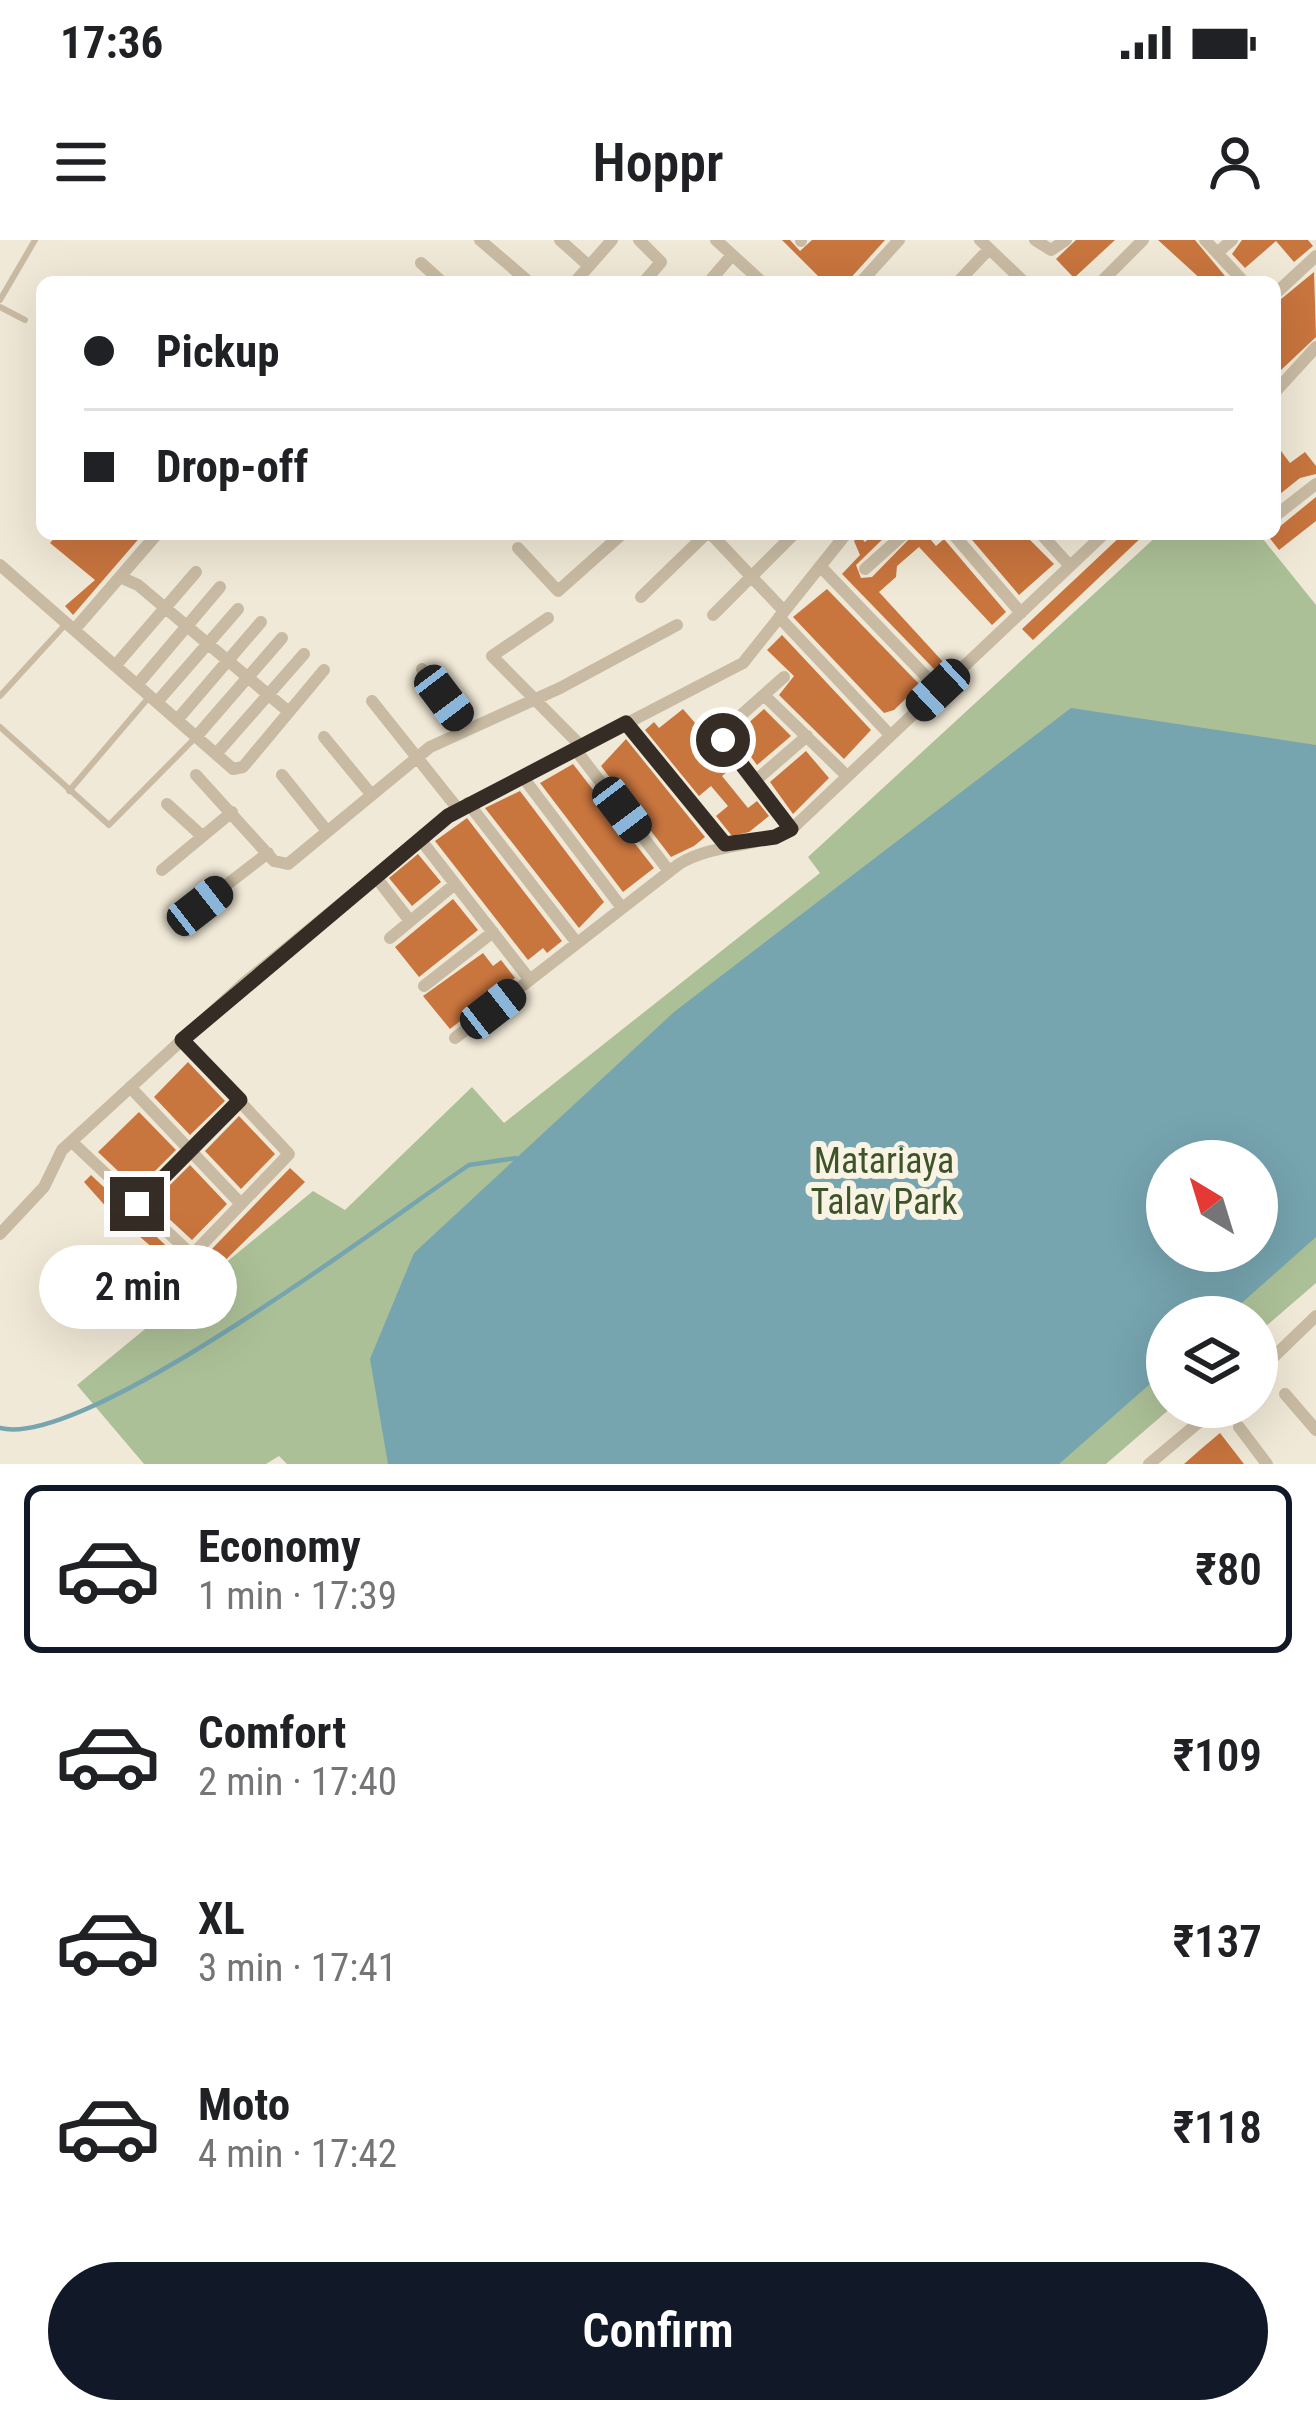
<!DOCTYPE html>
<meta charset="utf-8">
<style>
:root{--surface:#fff;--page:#f6f6f6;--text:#202124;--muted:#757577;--line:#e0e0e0;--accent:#111827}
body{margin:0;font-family:"Roboto Condensed",sans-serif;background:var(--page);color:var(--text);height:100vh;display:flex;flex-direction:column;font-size:45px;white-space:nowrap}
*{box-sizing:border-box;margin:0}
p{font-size:39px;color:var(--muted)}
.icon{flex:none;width:66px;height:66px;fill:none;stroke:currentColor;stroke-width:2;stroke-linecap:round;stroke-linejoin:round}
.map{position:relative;height:1224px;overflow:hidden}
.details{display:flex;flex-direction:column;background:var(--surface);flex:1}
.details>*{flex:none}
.top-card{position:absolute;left:36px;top:36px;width:1245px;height:264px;border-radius:18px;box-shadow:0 12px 48px #0002;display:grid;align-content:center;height:264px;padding:0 48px;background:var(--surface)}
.needle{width:78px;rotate:322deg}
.fabs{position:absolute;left:1146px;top:900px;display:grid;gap:24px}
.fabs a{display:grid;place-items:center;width:132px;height:132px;border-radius:50%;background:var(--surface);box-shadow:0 12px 48px #0002;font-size:60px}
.end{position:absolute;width:54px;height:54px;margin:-27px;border:15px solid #342c25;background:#fff;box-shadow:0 0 0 6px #fff}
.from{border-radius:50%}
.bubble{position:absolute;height:84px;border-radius:42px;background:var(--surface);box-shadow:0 12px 48px #0002;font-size:39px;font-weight:600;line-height:84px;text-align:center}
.car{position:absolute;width:36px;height:72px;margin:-36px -18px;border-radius:15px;box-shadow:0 0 9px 3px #0007;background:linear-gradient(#222 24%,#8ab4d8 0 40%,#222 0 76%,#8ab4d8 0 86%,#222 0)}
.top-card b{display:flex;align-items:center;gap:42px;height:114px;font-size:45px}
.top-card b+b{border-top:3px solid var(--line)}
.top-card i{width:30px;height:30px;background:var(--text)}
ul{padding:21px 0 0;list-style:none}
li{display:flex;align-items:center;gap:36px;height:168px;margin:0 24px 18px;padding:0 24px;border:6px solid transparent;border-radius:18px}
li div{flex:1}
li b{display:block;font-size:45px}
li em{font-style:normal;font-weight:600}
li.active{border-color:var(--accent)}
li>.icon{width:108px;height:108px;stroke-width:1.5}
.button{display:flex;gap:24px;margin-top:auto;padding:24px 48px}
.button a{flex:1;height:138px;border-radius:72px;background:var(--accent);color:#fff;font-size:48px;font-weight:600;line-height:138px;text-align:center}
.status{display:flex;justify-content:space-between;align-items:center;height:84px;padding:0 60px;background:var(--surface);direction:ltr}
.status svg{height:33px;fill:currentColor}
header{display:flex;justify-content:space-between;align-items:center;height:156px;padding:0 48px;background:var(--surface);font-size:54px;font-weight:600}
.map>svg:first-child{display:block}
.green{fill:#acc097;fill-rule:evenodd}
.water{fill:#76a4af;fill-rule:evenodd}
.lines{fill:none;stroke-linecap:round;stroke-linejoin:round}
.stream{stroke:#76a4af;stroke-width:4.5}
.building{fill:#c9753e}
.service{stroke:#c9bba3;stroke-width:6}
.minor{stroke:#c9bba3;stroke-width:12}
.route{stroke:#342c25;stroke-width:15}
.labels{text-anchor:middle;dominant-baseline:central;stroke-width:12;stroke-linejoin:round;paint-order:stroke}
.park-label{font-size:36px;fill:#3d5329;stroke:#f9f3e3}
</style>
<div class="status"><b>17:36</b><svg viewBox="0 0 49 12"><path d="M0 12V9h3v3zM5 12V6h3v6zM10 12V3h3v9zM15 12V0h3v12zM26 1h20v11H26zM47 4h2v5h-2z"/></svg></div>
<header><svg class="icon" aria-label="menu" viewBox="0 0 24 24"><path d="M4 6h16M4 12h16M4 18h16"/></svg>Hoppr<svg class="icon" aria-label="person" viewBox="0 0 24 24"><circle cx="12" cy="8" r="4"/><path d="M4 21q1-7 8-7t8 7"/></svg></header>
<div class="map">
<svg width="1316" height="1224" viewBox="0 0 1316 1224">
<rect width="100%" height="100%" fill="#f1e9d7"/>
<path class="green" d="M1159 294H1259L1316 365V1043L1257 1094V1077H1167V1167H1172L1106 1224H287L279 1216 266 1224H144L77 1145 313 951 345 970 472 847 504 883 820 633 808 617ZM1167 921H1257V1011H1167Z"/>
<path class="water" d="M1071 468 1316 505V997L1226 1077H1167V1129L1059 1224H388L370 1119 414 1013 674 772ZM1167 921H1257V1011H1167Z"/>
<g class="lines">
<path class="stream" d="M0 1188C85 1210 388 979 469 925L516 918"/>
</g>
<path class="building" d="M782 0H790L800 11 812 0H885L847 42H824Z
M1076 0H1115L1074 38 1056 19Z
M1158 0H1195L1230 42H1204Z
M1242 0H1308L1313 6 1294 22 1276 1 1245 28 1232 14Z
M1314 32 1316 97 1281 130 1275 123V64Z
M1275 203 1290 223 1305 212 1316 226V234L1300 238 1275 258Z
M1316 257V281L1279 310 1268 296Z
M58 294H142V295L73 375 65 366 95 340 50 303Z
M874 294H888L856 325 861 338 872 337 914 294H926L936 306 944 299 1006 372 992 385 919 307 897 326 896 337 879 352 944 423 936 431 842 334 860 315 854 301 859 296 865 302Z
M967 294H1024L1054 324 1019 355Z
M1123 294H1145L1033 400 1022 389Z
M827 349 920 445 894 470 884 473 793 377Z
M782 395 871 490 844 519 779 455 794 436 767 410Z
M683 469 733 527 722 536 748 568 757 561 769 576 749 592 732 596 716 576 728 566 711 546 699 556 645 490 654 482 659 488Z
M764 469 791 496 757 525 735 495Z
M626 499 705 597 694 606 671 617 601 526Z
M806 511 829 538 793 574 770 542Z
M573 524 654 628 623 652 540 543Z
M520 551 604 662 579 688 485 568Z
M467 578 562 701 547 713 543 708 528 720 435 601Z
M418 614 441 642 412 666 389 638Z
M453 659 478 690 419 737 395 707Z
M483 713 493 726 501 720 515 738 450 789 423 756Z
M188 822 225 861 190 895 154 857Z
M139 872 176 910 137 949 98 912Z
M239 876 275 914 241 949 205 911Z
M190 925 227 964 192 1000 152 963Z
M290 928 305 942 194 1051 182 1040Z
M91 935 177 1016 170 1023 108 969 84 942Z
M1220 1193 1244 1224H1184L1201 1209Z"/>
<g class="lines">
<path class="service" d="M0 60 35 0
M0 67 25 80
M0 456 64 386
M0 487 109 585 196 497
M69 551 150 456"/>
<path class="minor" d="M480 0 529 42
M560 0 589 26
M639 0 661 22 644 42
M716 0 762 42
M980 0 1024 42
M1035 0 1051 10 1066 0
M1205 0 1244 42
M801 1V0
M1217 13 1232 0
M421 23 442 42
M575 42 612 0
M709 42 732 15
M861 42 899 0
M958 42 989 9
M1101 42 1143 0
M1275 54 1316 16
M1275 152 1316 107
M1275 276 1316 244
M711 294 784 371
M953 294 1021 373
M1041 294 1070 326
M518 308 558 351 622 294
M0 325 233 529 243 527 324 430
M820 326 939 450
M865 329 904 294
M120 337 138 345 289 472
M641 357 706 294
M713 375 794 294
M779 377 890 495
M548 378 492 416 581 506
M74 390 157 294
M115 426 196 332
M422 429 467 488
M784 437 721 493 791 589
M137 445 220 347
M764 455 847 536
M372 461 458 569
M157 462 238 369
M177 480 261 382
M626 483 725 604
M196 497 282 398
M324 497 371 554
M575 509 669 631
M216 514 304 414
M196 535 274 621 288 624 430 507 560 448 677 385
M282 535 327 591
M522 536 622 668
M755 541 807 496
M468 563 577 703
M167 564 202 596
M420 599 530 740
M162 630 232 572
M375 636 410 681
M199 666 268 613
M390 698 455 644
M424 746 493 692
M455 798 679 624C715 602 762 609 796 585L1104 294
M130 847 241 964
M72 902 192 1015
M137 964 240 860
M0 994 44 947 62 910 243 744 448 576 743 423 846 294
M174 1034 289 914 182 800
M1257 1133 1316 1076
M1285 1154 1316 1190
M1239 1187 1267 1224
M1149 1224 1217 1167"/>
</g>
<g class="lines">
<path class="route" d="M137 964 240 860 182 800 448 576 626 483 725 604 775 597 791 589 723 500"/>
</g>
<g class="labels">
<g class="park-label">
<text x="884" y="921">Matariaya<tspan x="884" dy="41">Talav Park</tspan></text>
</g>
</g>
</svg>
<div class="fabs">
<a><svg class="needle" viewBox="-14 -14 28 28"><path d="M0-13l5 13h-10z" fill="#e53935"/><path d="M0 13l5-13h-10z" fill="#757577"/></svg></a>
<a><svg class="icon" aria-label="layers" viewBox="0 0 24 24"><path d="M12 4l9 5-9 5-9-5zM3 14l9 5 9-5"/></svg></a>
</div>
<i class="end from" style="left:723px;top:500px"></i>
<i class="end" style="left:137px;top:964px"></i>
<div class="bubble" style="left:39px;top:1005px;width:198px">2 min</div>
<i class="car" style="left:938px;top:450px;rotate:227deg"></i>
<i class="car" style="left:444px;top:458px;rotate:143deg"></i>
<i class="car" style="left:622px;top:570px;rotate:143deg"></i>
<i class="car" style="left:200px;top:666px;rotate:52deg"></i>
<i class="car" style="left:493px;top:769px;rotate:52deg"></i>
<div class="top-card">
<b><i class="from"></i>Pickup</b>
<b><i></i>Drop-off</b>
</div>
</div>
<section class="details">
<ul>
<li class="active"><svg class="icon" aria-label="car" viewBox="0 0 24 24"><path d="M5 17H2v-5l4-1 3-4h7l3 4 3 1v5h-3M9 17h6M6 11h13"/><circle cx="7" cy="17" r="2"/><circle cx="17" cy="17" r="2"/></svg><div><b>Economy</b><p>1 min · 17:39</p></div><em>₹80</em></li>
<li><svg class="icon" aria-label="car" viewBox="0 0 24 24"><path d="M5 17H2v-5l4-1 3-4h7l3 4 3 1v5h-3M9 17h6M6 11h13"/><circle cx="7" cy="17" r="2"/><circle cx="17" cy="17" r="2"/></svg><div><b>Comfort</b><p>2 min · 17:40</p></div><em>₹109</em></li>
<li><svg class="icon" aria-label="car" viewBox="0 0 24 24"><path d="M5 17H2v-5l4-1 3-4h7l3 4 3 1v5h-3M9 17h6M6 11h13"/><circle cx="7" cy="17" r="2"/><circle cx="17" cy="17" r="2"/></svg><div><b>XL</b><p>3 min · 17:41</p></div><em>₹137</em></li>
<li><svg class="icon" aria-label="car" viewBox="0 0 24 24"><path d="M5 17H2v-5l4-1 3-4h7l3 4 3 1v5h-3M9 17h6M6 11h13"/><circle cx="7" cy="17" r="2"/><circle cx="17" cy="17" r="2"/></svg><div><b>Moto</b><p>4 min · 17:42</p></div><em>₹118</em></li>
</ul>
<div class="button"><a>Confirm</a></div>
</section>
